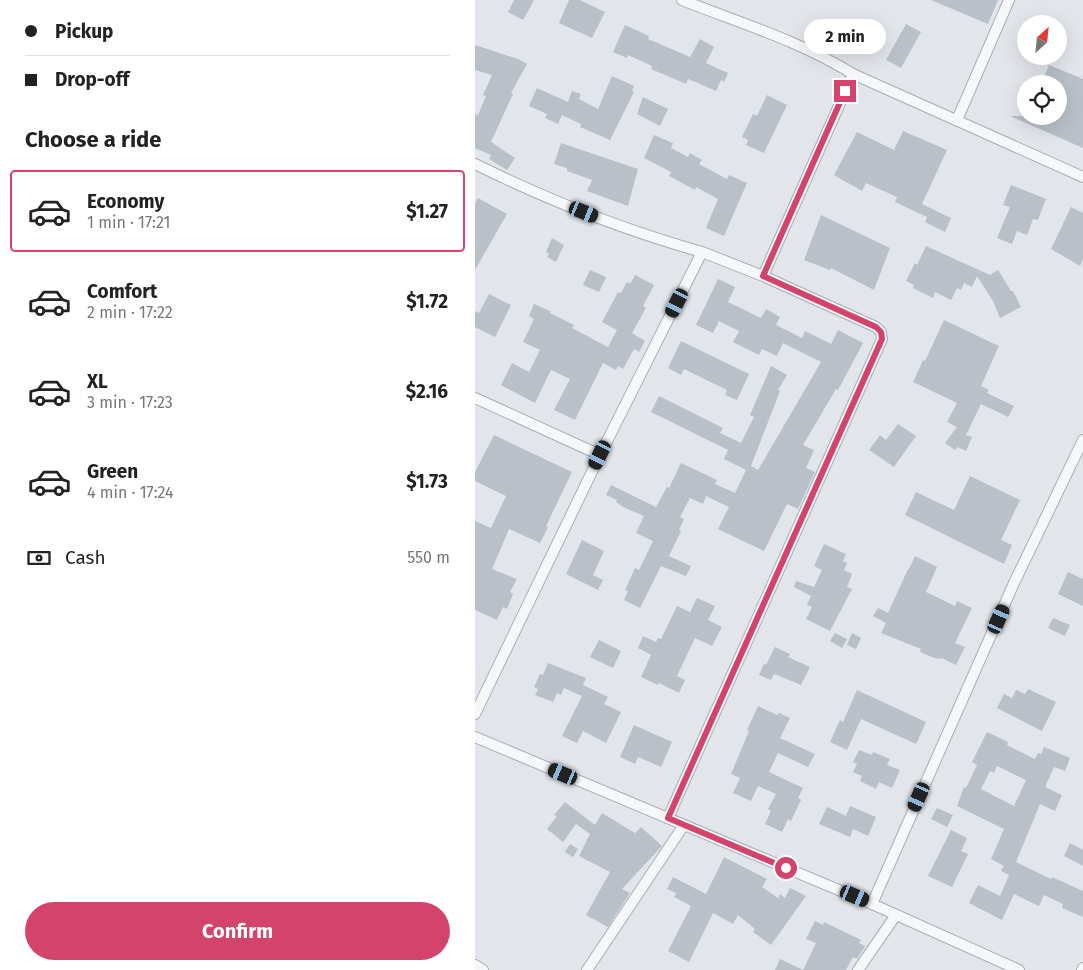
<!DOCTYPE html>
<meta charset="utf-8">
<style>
:root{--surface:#fff;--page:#f6f6f6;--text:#222;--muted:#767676;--line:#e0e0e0;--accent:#d3436c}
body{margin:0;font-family:"Fira Sans",sans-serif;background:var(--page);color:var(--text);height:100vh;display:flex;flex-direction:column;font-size:19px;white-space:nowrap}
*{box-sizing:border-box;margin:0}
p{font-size:16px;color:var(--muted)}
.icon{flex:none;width:28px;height:28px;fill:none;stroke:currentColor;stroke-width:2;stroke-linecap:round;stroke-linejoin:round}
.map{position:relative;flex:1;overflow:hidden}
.details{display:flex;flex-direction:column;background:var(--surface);width:475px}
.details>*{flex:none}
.banner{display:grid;align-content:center;height:110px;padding:0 25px;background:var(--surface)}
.needle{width:32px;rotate:27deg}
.fabs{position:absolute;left:542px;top:15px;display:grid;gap:10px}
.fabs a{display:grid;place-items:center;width:50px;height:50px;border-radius:50%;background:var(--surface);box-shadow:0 5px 20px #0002;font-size:25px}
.end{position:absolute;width:22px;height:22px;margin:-11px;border:6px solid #d3436c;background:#fff;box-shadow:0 0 0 2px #fff}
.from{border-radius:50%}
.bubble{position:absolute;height:35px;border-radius:18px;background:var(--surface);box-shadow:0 5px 20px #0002;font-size:16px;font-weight:700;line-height:35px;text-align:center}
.car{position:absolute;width:15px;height:30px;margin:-15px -8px;border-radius:6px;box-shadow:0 0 4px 1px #0007;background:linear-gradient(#222 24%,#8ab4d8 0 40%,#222 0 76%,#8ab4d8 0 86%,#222 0)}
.banner b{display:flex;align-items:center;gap:18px;height:48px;font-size:19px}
.banner b+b{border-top:1px solid var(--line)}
.banner i{width:12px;height:12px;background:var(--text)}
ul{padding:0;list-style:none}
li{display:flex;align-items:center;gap:15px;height:82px;margin:0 10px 8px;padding:0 15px;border:2px solid transparent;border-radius:5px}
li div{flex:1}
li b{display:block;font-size:19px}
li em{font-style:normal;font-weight:700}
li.current{border-color:var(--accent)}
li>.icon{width:45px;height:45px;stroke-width:1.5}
h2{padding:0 25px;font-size:22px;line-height:60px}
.pay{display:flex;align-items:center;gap:12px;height:55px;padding:0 25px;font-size:19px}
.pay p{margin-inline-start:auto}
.cta{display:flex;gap:10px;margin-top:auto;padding:10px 25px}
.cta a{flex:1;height:58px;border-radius:30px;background:var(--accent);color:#fff;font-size:20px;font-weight:700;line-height:58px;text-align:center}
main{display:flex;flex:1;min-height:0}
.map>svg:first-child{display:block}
.building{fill:#b9c0c8;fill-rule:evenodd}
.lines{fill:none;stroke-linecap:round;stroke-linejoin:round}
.street-casing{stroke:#a7aeb5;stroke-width:12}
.street{stroke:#f5f7f9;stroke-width:10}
.route{stroke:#d3436c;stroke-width:6}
</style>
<main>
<section class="details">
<div class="banner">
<b><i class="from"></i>Pickup</b>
<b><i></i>Drop-off</b>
</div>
<h2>Choose a ride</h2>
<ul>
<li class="current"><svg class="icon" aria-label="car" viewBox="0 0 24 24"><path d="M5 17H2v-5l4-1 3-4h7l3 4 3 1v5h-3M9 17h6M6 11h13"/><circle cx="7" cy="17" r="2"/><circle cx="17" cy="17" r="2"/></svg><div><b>Economy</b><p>1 min · 17:21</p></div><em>$1.27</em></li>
<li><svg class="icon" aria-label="car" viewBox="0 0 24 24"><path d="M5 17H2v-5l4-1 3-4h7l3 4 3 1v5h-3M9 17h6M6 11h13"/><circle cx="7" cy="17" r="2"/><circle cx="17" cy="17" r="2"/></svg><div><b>Comfort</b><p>2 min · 17:22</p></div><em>$1.72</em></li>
<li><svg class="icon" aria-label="car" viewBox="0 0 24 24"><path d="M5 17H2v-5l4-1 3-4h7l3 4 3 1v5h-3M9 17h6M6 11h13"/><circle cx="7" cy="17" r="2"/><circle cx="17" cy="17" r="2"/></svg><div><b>XL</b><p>3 min · 17:23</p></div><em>$2.16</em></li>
<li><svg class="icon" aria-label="car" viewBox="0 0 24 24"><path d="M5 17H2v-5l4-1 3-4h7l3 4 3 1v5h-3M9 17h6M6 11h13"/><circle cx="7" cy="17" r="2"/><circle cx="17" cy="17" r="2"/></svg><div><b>Green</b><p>4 min · 17:24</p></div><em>$1.73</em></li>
</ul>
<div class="pay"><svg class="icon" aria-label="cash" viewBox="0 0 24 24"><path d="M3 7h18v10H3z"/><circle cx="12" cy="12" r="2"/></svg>Cash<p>550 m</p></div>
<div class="cta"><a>Confirm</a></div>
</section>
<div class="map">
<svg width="608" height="970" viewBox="0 0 608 970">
<rect width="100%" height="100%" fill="#e2e6eb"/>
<path class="building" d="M39 0H59L48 20 33 12Z
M94 0H105L130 12 117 38 84 23Z
M456 0H523L513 24Z
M431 24 446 32 426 68 411 60Z
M150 25 174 36 173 39 215 57 225 39 239 47 231 63 253 73 249 82 246 80 241 91 213 79 211 84 176 69 177 66 153 55 152 58 138 52Z
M0 45 43 59 52 64 36 93 38 94 16 142 40 158 32 170 14 159 16 155 0 148V114L3 115 11 96 8 95 17 75 0 70Z
M574 65 608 79V148L535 116H584V84H566Z
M137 76 159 86 157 91 159 92 135 140 105 127 106 124 87 115 83 124 70 118 72 114 54 106 62 88 93 102 97 91 106 94 104 99 123 109Z
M292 95 312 105 289 153 271 145 273 140 267 137 278 114 282 116Z
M168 97 193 109 185 126 162 114Z
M428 131 472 150 447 204 476 218 470 232 450 222 452 217 420 202 422 197 391 183 387 191 359 175 382 132 419 150Z
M179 135 198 143 196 148 213 157 215 153 227 160 224 164 252 179 254 175 272 183 249 236 231 228 243 199 221 187 220 190 194 176 196 172 169 158Z
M86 143 163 169 153 206 112 191 117 180 92 171V168L79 164Z
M536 185 571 199 563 220 558 219 552 235 542 231 537 244 522 238 535 207 528 205Z
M3 198 32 214 0 270V203Z
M596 207 608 213V259L605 266 576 249Z
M346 215 415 248 399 290 356 268 355 270 329 260Z
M77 238 89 245 81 262 72 257 74 254 71 252Z
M451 246 515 275 523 270 536 291H538L546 307 525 318 518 301 502 276 497 287 489 283 486 290 482 288 476 300 460 292 458 298 438 288 439 285 431 281 440 263 442 265Z
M115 270 131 277 124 292 108 285Z
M160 275 179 285 168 306 171 308 157 333 170 341 164 352 159 349 148 369 143 366 141 370 128 363 100 420 79 410 95 379 76 370 60 403 26 385 37 363 54 372 65 350 48 342 59 319 54 316 59 304 75 311V313L99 325 97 328 133 347 142 330 127 322 143 292 146 293 152 282 155 284Z
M243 279 260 287 253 302 286 318 291 309 305 317 301 325 327 338 330 331 356 344 363 330 388 343 363 390 361 389 328 445 339 450 331 468 340 472 323 509 312 504 289 551 243 529 254 507 231 496 228 504 215 498 205 517 209 519 204 530 206 531 194 556 216 566 211 576 186 566 165 608 149 600 153 591 150 590 160 568 164 570 178 541 161 533 169 516 148 507 141 502 142 500 131 495 136 485 181 507 192 487 194 488 206 463 242 480 240 484 260 493 271 470 249 459 253 450 176 412 184 396 248 428 245 433 266 443 279 417 275 415 296 366 312 375 303 390 305 391 276 466 283 470 346 362 308 343 302 356 287 349 284 355 258 342 264 331 244 321 238 333 221 325Z
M14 294 36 305 20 337 0 327V311L4 313Z
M469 320 524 346 506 386 514 390 512 393 539 406 533 417 506 404 491 435 497 437 491 451 482 447 480 450 470 443 482 427 472 422 482 403 438 382 448 360 450 361Z
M206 341 274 374 262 400 250 395 252 390 209 369 206 375 193 368Z
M423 424 441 436 419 467 394 450 405 435 411 440Z
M19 435 97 472 71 526 73 527 65 543 34 529 17 569 42 579 35 592 38 594 32 609 28 607 22 620 0 610V521L16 528 31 496 0 481V472Z
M495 476 545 500 526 540 537 545 529 564 430 515 441 492 479 510Z
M107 540 129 551 118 575 128 580 123 590 91 574Z
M349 544 371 554 368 561 372 563 369 570 377 574 372 587 377 589 355 631 331 619 337 607 332 605 336 596 319 587 321 581 339 587 347 570 339 566Z
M440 556 462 567 451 592 480 606 482 601 497 608 480 643 490 647 481 665 467 658 466 659 463 658 462 659 445 652 446 649 406 633 411 623 398 616 403 608 413 613 433 569H434Z
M593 572 608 579V606L583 594Z
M222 598 240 606 233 620 247 627 237 646 220 638 202 676 210 680 204 693 184 683 183 685 166 677 176 655 163 648 168 636 181 642 183 638 186 639 202 606 215 612Z
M578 618 595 625 590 636 573 628Z
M360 633 372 639 367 648 355 641Z
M377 633 386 638 381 649 372 645Z
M124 640 146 651 138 668 115 657Z
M300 647 315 654 313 657 335 667 326 685 299 674 296 680 284 675 289 664 291 665Z
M73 663 111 678 108 685 133 697 129 704 146 712 131 743 108 731 102 743 87 736 107 696 89 688 86 695 82 693 78 702 60 695 63 689 59 687 65 674 68 675Z
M553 689 581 702 567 731 522 708 529 694 537 698 541 690 550 694Z
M382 690 451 722 441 744 386 719 372 750 355 742 365 720 368 722Z
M283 706 302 715 304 713 315 718 305 738 340 754 333 767 303 753 294 772 328 788 323 798 326 800 316 821 313 819 307 832 290 824 296 811 293 809 301 794 283 786 276 801 258 793 265 778 256 774 274 731 272 730Z
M159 725 197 742 186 767 163 757 160 764 145 757Z
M512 732 533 742 532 745 560 759 563 753 566 754 569 747 595 758 590 771 579 767 570 787 587 795 580 811 565 804 541 862 576 879 577 877 608 891V917L587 908 588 904 569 895 564 906 539 894 527 920 494 903 503 885 525 896 534 875 526 871 529 866 516 859 529 829 482 806 489 787 491 788 502 765 497 762ZM522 766 551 780 539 806 506 789 515 771 519 773Z
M384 750 397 755 398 752 415 759 412 765 425 770 417 788 404 782 401 789 385 781 387 776 378 772 382 764 378 762Z
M90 802 120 825 127 813 160 833 166 827 187 846 147 889 155 893 133 927 111 915 135 872 104 856 115 834 101 824 88 842 72 829 82 816 79 815Z
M375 806 401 817 393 836 378 829 375 837 344 824 352 807 371 816Z
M462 808 478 815 472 827 456 819Z
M476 830 492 838 486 851 493 854 477 887 453 876Z
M595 843 608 850V866L589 856Z
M95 844 103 849 98 857 90 852Z
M249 857 292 879 287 887 303 898 305 894 310 898 315 888 331 896 296 945 278 932 280 929 263 915 258 924 238 913 214 962 193 951 216 906 199 897 201 893 192 889 198 877 231 894Z
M340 921 348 925 349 922 386 940 384 943 390 946 382 959 378 957 371 970H300L305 959 328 970 341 943 331 939Z"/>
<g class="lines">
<defs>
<path id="street" d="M207 0C265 23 325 41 378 74L608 177
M482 120 534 0
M0 164C73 200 149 230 227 252
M288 276 378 74
M0 398 125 455
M0 714 125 455 227 252 288 276 401 327 406 332 407 339 193 818
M0 737 397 904 544 970
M397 904 539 583 608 440
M0 965 8 970
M112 970 209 825
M383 970 421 915
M607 970 608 968"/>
</defs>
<use href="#street" class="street-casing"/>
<use href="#street" class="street"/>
</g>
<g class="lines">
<path class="route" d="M311 868 193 818 407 339 406 332 401 327 288 276 370 91"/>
</g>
</svg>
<div class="fabs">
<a><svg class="needle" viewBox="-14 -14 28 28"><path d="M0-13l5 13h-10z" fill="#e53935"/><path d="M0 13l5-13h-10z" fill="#767676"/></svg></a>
<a><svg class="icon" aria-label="locate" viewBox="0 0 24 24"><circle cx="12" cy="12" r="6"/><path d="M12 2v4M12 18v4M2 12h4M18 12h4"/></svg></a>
</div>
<i class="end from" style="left:311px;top:868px"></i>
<i class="end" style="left:370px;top:91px"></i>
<div class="bubble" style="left:329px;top:19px;width:82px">2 min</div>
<i class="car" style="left:109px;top:212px;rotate:112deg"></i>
<i class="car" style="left:202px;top:303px;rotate:207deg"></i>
<i class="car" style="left:125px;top:455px;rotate:206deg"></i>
<i class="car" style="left:524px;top:619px;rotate:24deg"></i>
<i class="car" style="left:88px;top:774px;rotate:293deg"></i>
<i class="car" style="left:444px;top:797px;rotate:204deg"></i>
<i class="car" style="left:380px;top:896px;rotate:113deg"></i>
</div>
</main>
